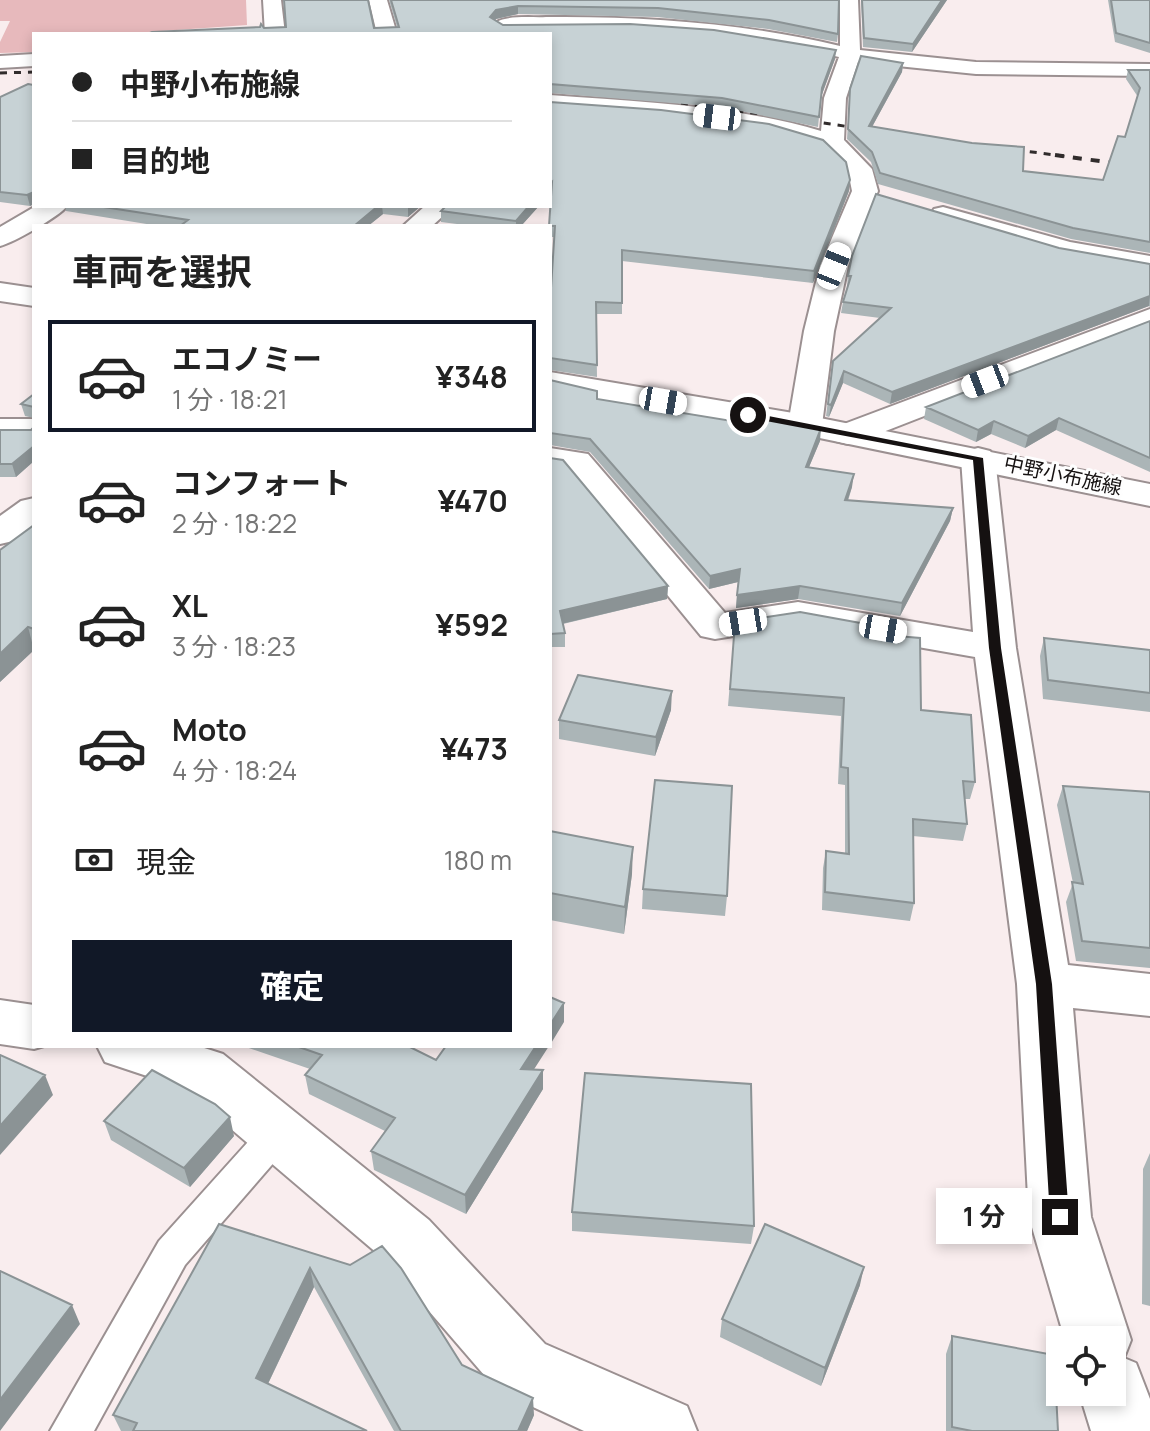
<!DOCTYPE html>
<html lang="ja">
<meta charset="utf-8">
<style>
:root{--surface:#fff;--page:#f2f2f2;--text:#222;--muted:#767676;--line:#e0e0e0;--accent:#111827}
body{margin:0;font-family:Manrope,"Noto Sans JP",sans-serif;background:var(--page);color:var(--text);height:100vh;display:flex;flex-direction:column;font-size:30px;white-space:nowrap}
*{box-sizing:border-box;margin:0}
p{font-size:26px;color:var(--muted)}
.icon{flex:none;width:44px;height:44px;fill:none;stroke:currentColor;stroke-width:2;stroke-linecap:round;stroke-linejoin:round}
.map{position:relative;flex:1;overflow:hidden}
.panel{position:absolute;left:32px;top:224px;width:520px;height:824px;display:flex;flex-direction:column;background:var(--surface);border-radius:0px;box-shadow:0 4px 12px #0003}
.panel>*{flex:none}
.banner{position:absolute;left:32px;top:32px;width:520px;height:176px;border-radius:0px;box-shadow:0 4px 12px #0003;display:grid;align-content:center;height:176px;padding:0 40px;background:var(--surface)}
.tools{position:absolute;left:1046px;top:1326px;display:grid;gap:16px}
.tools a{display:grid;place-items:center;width:80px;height:80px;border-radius:0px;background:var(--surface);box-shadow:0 4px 12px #0003;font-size:40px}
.end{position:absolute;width:36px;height:36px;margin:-18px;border:10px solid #151111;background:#fff;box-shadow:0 0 0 4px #fff}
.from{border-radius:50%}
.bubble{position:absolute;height:56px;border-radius:0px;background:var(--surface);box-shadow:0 4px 12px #0003;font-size:26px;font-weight:700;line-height:56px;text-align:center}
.car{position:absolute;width:24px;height:48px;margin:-24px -12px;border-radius:10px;box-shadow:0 0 6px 2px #0007;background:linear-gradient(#fff 24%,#345 0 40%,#fff 0 76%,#345 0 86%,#fff 0)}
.banner b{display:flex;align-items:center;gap:28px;height:76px;font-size:30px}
.banner b+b{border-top:2px solid var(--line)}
.banner i{width:20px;height:20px;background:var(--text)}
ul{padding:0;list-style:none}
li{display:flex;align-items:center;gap:24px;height:112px;margin:0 16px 12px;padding:0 24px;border:4px solid transparent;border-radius:0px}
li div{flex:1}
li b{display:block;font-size:30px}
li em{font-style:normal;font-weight:700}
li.active{border-color:var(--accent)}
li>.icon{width:72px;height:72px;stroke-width:1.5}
h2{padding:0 40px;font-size:36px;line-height:96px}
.pay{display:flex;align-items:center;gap:20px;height:88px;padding:0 40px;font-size:30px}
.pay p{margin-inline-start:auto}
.button{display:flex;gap:16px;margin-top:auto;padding:16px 40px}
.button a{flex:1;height:92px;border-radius:0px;background:var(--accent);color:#fff;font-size:32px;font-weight:700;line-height:92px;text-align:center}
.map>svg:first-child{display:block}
.green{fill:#e7b9bc}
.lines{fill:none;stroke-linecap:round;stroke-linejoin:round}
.service-casing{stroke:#9b9091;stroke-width:4}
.minor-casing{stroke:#9b9091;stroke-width:4}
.tertiary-casing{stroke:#9b9091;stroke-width:4}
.secondary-casing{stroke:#9b9091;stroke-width:4}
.service{fill:#fff;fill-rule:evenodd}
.minor{fill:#fff;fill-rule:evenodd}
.tertiary{fill:#fff;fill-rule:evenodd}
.secondary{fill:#fff;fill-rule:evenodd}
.rail-far1{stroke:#312c2c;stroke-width:3;stroke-dasharray:7 7;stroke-linecap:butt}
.rail{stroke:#312c2c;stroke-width:4;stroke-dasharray:9 9;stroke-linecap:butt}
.wall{fill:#abb5b7}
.shaded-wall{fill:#8b9395}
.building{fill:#c7d2d5;stroke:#8b9395;stroke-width:2}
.route{fill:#151111}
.labels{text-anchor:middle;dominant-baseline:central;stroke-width:6;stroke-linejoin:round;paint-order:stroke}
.far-street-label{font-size:20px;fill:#151111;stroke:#fefefe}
</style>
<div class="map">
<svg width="1150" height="1431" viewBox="0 0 1150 1431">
<rect width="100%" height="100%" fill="#f9edee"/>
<path class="green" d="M0 0H246L247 25 120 34H34V52L0 53V42L10 21H0Z"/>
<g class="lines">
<defs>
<path id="service" d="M278 1118 290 1122 295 1133 290 1144 185 1265 94 1431H50L159 1241 266 1122Z"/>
<path id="minor" d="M263 0H281L285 34H265Z
M369 0H387L397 34H377Z
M840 0H858L860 50 976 62 1150 64V76L976 74 858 62 846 98 844 140 872 169 878 191 848 266 834 331 822 425 817 432 805 435 793 432 788 425 804 331 820 266 852 191 848 171 824 147 769 131 661 117 550 109V95C641 102 733 105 821 131L824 98 839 57C729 31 615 25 503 31L493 25C503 14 532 18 546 17 645 16 744 23 840 46Z
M34 54V66L0 68V56Z
M36 206H67C60 216 13 243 0 246V227Z
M425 206H454L432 226H403Z
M943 207 1070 242 1150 256V272L1067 258 934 221 930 215 934 209Z
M1150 309V328L860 441 848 444 836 441 831 434 836 427Z
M0 419H34V439H0Z
M550 448 588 454 725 613 798 602 973 632 961 458 966 451 978 448 990 451 995 458 1016 648 1068 965 1150 974V1016L1073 1008 1091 1217 1131 1340 1124 1358 1136 1363 1150 1399V1431H1091L1079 1392H1112V1340H1065L1029 1217 1017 984 975 657 798 626 715 639 701 636 565 470 550 468Z
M0 1000 34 1005V1046H44L34 1049 0 1044Z
M97 1046H198L223 1054 429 1220 545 1344 687 1406 697 1431H584L497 1390 385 1260 183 1088 105 1062Z"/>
<path id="tertiary" d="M34 498V526L13 541 0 544V516L21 501Z"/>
<path id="secondary" d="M0 283 34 288V306L0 301Z
M550 372 805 415 1150 484V506L805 435 550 392Z"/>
</defs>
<use href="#service" class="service-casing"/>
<use href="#minor" class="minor-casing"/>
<use href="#tertiary" class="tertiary-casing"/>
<use href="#secondary" class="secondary-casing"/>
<use href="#service" class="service"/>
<use href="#minor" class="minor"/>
<use href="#tertiary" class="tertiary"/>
<use href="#secondary" class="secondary"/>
<path class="rail-far1" d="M0 73 34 72
M681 103 760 114
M796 119 871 130
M1002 148 1070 157"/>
<path class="rail" d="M1055 155 1150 168"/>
</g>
<path class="wall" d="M389 0H839L838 34 837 42 768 29 657 17 518 14 496 19 495 20 503 25 835 59 821 97 818 127 721 107 550 93V34L264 28 397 27Z
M861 0H947L912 52 863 47Z
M1108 0H1150V53L1115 42Z
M903 63 902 72 872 127 1023 171 1103 180 1125 137 1138 97 1126 79 1128 70H1150V253L1071 239 878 184 871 162 847 139 850 89Z
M34 85V204L30 206 0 202V97Z
M550 102 849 191 813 283 622 261V314H596L597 377 550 370V303L554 237H550L551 193 550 194Z
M65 206H421L408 217 383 214 368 226H159L66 211Z
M539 206 521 226H473L441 222V211Z
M1059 248 1150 264V307L1149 306 890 404 843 383 829 417 826 416 833 361 880 318 841 313 843 302 848 287H847L848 276Z
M1150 321V472L1056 430 1025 448 991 434 976 442 924 419 926 407Z
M550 380 597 399 820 441 809 467 852 487 848 501 953 508 950 521 900 616 798 599 736 608 738 582 709 589 590 452 550 445Z
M34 394V461L16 477H0V430H31L34 427V418L25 416 21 404Z
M550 458 668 586 667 599 563 624 565 633V647H550Z
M34 525V650L0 682V550Z
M735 622 888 628 886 635 921 710 975 782 970 799H965L967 824 963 841 913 836 914 903 910 921 822 910 823 868 826 851 845 853V785L838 784 841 716 728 706Z
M1044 638 1150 650V712L1043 699 1040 656Z
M671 710 655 756 559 739V720Z
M1063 786 1150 792V968L1076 961 1066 902 1073 883 1057 805Z
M550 831 632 874 624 934 550 920Z
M643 889 727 896 725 916 642 909Z
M243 1046H408L436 1060 543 1070V1089L466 1214 374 1170 371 1151 385 1131 309 1094 305 1075 310 1069Z
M104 1121 234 1136 190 1187 111 1140Z
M1150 1153V1306L1142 1304 1143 1169Z
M572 1212 754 1226 751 1244 572 1231Z
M219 1224 350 1265 462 1365 534 1415 527 1431H394L314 1287 268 1384 367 1431H121L113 1415Z
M860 1285 821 1386 720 1337 722 1319Z
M952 1336 1058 1431H946V1354Z"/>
<path class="shaded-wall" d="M942 0H947L912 52 913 44Z
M518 6V14L496 19 490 25V17L496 10Z
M836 50 835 59 821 97 822 88Z
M903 63 902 72 867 136 869 126Z
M850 180 849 191 813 283 814 271Z
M33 192 34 204 30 206 27 195Z
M378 206H382L383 214 368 226H354Z
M408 206H421L408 217Z
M529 206H539L521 226H516V221Z
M1150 296 1149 306 890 404 892 392Z
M844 371 843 383 829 417 831 405Z
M1059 418 1056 430 1025 448 1028 436Z
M994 421 991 434 976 442 978 430Z
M821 428 820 441 804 479 806 467Z
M34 446V461L16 477 12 464Z
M854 474 852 487 843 514 845 500Z
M953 508 950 521 900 616 902 603Z
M740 569 738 582 709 589 710 576Z
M668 586 667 599 561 624 560 611Z
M800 586 798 599 736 608 737 595Z
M28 627 34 650 0 682V654Z
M672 691 671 710 655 756 656 737Z
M633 847 632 874 624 934 625 907Z
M564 1003V1022L550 1045V1025Z
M536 1046H549L522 1088 521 1069Z
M543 1070V1089L466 1214 465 1195Z
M45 1075 53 1095 0 1155V1126Z
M230 1117 234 1136 190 1187 184 1168Z
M864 1267 860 1285 821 1386 825 1368Z
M310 1268 314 1287 262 1396 256 1378Z
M72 1305 80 1324 0 1431V1400Z
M533 1398 534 1415 527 1431H518Z"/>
<path class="building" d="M284 0H368L374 28 399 27 391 0H839L838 34 769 20 658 8 518 6 496 10 490 17 503 25 630 24 714 30 836 50 822 88 819 117 722 98 550 84V34H147L152 32 260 27 261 24 264 28 286 27Z
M862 0H942L913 44 864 38Z
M1111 0H1150V43L1116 33Z
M861 56 903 63 869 126 972 143 1024 147 1023 171 1103 180 1118 136 1125 137 1140 88 1128 70H1150V242L1073 228 880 173 872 152 848 129 850 89Z
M28 84 34 85V192L27 195 0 192V97Z
M550 102 661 110 769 124 823 140 846 162 850 180 814 271 622 250V303L596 302 597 365 550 358V303L555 226H549L552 182 550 184Z
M876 194 1059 248 1150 264V296L892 392 844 371 831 405 828 404 833 361 891 308 843 302 851 276H848L852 256Z
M97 206H378L354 226H180L188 220Z
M446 206H529L516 221 441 211Z
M1150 321V458L1059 418 1028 436 994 421 978 430 926 407Z
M550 380 597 391V399L762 426 769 419 821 428 806 467 854 474 845 500 953 508 902 603 800 586 737 595 740 569 710 576 590 439 550 433Z
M34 394V446L12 464H0V430H31L34 427V407L21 404Z
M550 458 563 460 668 586 560 611 565 633 550 634Z
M34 525V629L28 627 0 654V550Z
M800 612 888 628 884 635 920 638 921 710 971 715 975 782 963 781 967 824 913 819 914 903 825 892 826 851 849 854 848 768 841 767 844 698 730 689 735 622Z
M1044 638 1150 650V693L1048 680Z
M578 675 672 691 656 737 559 720Z
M655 780 732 786 727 896 643 889Z
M1063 786 1150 792V948L1082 941 1072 882 1083 884Z
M550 831 633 847 625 907 550 893Z
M550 997 564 1003 550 1025Z
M296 1046H408L436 1060 446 1046H536L521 1069 543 1070 465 1195 371 1151 395 1118 305 1075 322 1055Z
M0 1055 45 1075 0 1126Z
M152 1070 215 1104 230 1117 184 1168 104 1121Z
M585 1073 751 1084 754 1226 572 1212Z
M219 1224 350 1265 382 1246 401 1268 462 1365 533 1398 518 1431H401L310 1268 256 1378 367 1431H133L137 1423 113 1415Z
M765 1224 864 1267 825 1368 722 1319Z
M0 1271 72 1305 0 1400Z
M952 1336 1054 1355 1058 1431H972L952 1427Z"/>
<path class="route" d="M748 412 983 458 1001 648 1052 984 1069 1217 1066 1223 1060 1225 1053 1223 1050 1217 1036 984 989 648 973 460 745 417Z"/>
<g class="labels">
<g class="far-street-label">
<text transform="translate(1063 475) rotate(12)">中野小布施線</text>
</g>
</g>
</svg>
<div class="tools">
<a><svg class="icon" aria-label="locate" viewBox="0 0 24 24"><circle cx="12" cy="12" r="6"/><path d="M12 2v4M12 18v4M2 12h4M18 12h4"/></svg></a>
</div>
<i class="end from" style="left:748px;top:415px"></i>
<i class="end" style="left:1060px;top:1217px"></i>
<div class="bubble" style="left:936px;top:1188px;width:96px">1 分</div>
<i class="car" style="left:717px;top:117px;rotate:277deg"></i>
<i class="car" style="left:834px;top:266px;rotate:22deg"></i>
<i class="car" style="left:985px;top:381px;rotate:249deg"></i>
<i class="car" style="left:663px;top:401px;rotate:100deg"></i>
<i class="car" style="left:743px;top:622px;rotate:261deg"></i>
<i class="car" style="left:883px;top:629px;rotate:100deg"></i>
<div class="banner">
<b><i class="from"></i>中野小布施線</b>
<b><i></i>目的地</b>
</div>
<section class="panel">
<h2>車両を選択</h2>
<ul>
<li class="active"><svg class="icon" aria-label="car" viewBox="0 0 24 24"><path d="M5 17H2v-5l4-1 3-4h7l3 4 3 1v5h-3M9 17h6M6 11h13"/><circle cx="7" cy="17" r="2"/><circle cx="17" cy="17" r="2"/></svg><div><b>エコノミー</b><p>1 分 · 18:21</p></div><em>¥348</em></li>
<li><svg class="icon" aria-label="car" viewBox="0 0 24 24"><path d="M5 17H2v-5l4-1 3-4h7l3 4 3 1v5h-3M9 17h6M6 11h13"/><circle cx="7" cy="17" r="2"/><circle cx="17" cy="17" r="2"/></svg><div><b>コンフォート</b><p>2 分 · 18:22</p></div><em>¥470</em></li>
<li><svg class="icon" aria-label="car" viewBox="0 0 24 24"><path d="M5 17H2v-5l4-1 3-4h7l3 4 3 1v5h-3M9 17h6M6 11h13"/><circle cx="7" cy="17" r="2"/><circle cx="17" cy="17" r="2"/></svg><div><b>XL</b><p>3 分 · 18:23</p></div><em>¥592</em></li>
<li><svg class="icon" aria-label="car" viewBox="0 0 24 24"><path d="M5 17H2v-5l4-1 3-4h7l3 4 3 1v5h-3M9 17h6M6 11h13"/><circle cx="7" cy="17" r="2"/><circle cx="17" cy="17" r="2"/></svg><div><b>Moto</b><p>4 分 · 18:24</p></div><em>¥473</em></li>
</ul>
<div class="pay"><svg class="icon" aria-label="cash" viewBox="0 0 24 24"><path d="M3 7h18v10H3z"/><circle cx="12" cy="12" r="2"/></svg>現金<p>180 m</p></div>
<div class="button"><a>確定</a></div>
</section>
</div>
